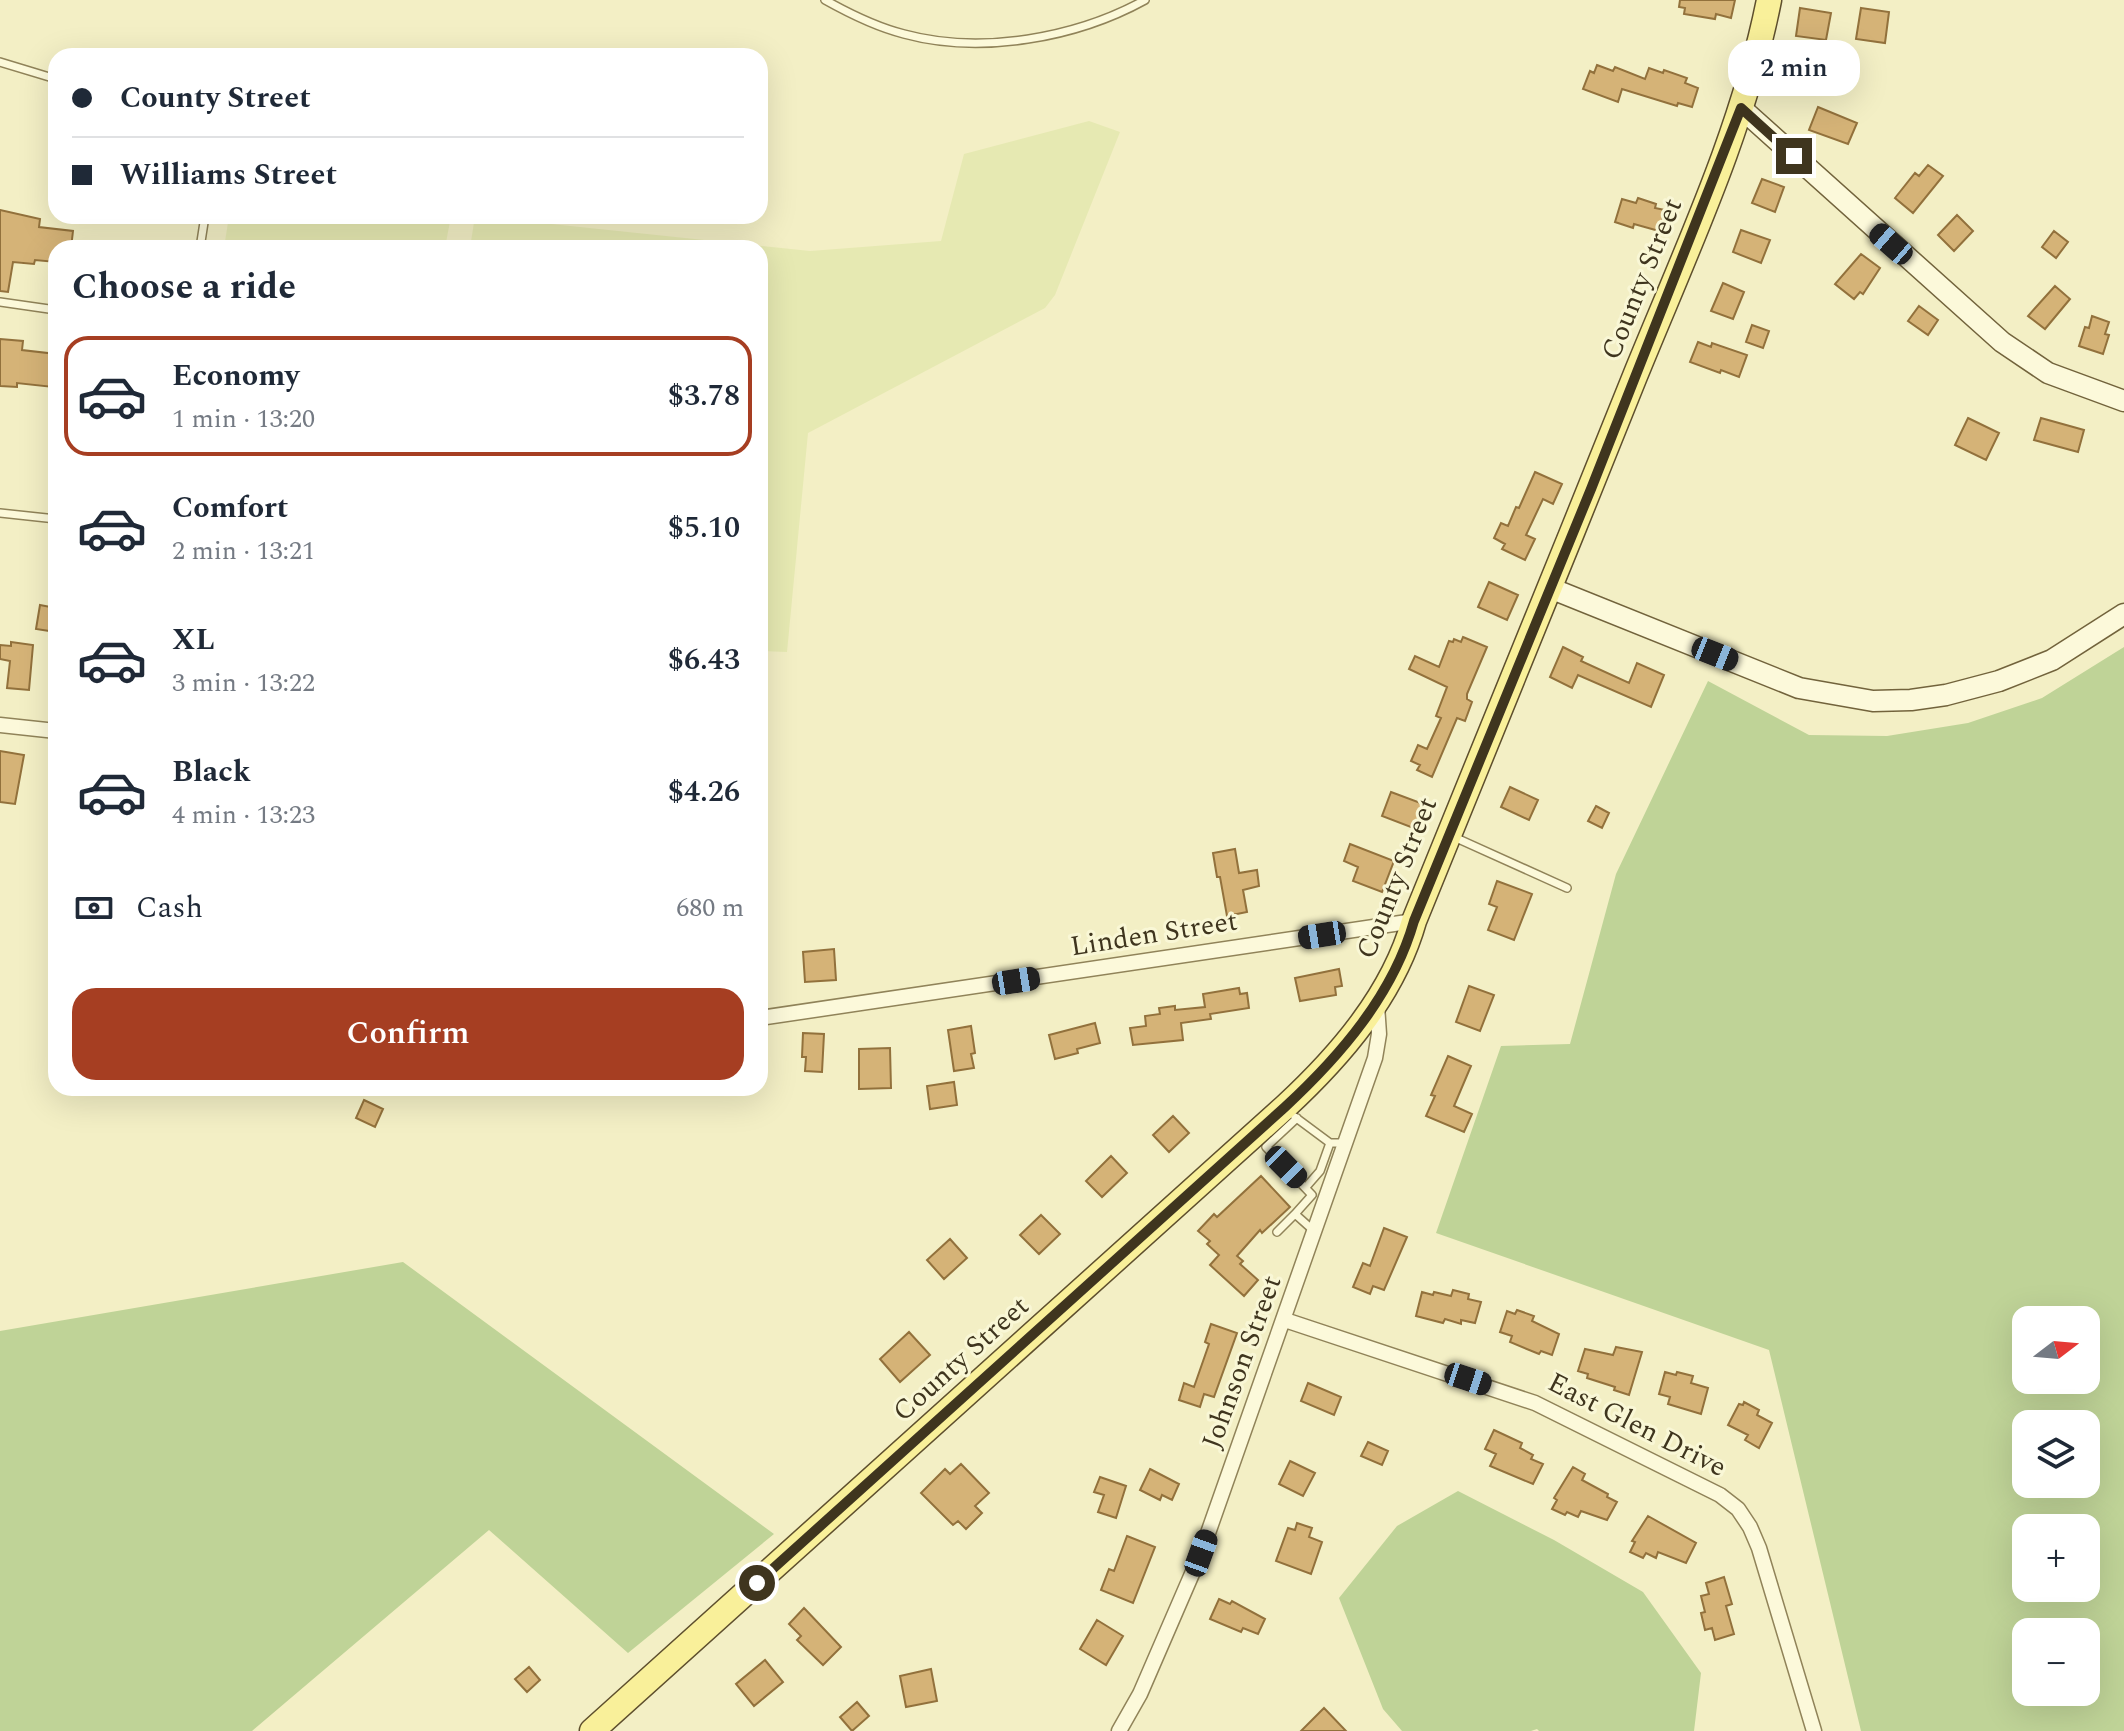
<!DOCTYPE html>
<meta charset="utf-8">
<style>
:root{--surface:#fff;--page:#f6f6f7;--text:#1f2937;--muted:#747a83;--line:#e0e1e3;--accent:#a63e22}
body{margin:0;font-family:Spectral,serif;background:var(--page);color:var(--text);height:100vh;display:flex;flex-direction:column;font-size:30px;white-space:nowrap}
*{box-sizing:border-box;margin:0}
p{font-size:26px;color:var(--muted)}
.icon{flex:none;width:44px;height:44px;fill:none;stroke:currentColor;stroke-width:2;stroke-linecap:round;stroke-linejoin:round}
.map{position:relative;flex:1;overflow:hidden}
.side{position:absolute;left:48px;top:240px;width:720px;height:856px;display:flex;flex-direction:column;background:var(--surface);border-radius:24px;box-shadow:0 8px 32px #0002}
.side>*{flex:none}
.guide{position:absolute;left:48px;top:48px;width:720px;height:176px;border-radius:24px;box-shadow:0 8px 32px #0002;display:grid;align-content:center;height:176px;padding:0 24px;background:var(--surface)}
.needle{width:52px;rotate:74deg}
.tools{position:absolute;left:2012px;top:1306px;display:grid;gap:16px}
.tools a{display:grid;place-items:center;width:88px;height:88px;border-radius:16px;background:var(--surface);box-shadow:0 8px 32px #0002;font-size:40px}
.end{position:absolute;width:36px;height:36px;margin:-18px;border:10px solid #3f351e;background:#fff;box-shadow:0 0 0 4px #fff}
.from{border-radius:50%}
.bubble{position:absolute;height:56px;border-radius:24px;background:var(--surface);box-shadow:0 8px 32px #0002;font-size:26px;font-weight:600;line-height:56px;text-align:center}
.car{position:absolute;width:24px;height:48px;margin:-24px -12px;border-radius:10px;box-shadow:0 0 6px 2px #0007;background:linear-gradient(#222 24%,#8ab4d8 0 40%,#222 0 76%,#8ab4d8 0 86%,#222 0)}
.guide b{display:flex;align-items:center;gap:28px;height:76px;font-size:30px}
.guide b+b{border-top:2px solid var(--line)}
.guide i{width:20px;height:20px;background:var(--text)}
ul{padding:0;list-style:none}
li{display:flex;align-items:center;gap:24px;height:120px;margin:0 16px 12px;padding:0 8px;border:4px solid transparent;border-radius:24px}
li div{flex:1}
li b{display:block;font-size:30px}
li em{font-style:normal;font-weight:600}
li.selected{border-color:var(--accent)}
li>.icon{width:72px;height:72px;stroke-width:1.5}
h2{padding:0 24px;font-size:36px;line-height:96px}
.pay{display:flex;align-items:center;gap:20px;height:88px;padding:0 24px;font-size:30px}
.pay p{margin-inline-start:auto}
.cta{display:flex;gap:16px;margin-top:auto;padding:16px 24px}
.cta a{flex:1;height:92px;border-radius:24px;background:var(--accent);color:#fff;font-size:32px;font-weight:600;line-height:92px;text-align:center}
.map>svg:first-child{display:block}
.farmland{fill:#e6e9b2}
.green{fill:#bfd397;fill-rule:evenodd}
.building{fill:#d5b377;stroke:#92713c;stroke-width:2}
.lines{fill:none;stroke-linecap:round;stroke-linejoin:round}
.lane-casing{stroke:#908359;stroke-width:10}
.street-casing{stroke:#908359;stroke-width:17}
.secondary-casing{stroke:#72633c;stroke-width:23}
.primary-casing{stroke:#5e4f2d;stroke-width:27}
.lane{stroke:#fcf9da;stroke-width:7}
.street{stroke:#fcf9da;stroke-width:14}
.secondary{stroke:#fcf9da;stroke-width:20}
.primary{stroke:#f9f09a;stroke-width:24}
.route{stroke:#3f351e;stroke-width:10}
.labels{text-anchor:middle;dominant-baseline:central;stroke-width:6;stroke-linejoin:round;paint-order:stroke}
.street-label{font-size:28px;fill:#3f351e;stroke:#f9f7d6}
</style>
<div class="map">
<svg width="2124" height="1731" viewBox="0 0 2124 1731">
<rect width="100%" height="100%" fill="#f3efc5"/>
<path class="farmland" d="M1089 121 1120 132 1055 295 1045 308 808 433 787 652 760 651V248H470L475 216 810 251 941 241 964 154Z
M229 216H451L445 248H224Z"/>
<path class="green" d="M2124 647V1731H1861L1769 1350 1436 1233 1501 1046 1570 1044 1616 874 1708 681 1809 735 1887 736 1968 723 2042 698ZM2026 1320H2086V1380H2026ZM2026 1424H2086V1484H2026ZM2026 1528H2086V1588H2026ZM2026 1632H2086V1692H2026Z
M403 1262 774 1534 628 1653 489 1530 252 1731H0V1331Z
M1458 1491 1554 1540 1643 1592 1701 1673 1694 1731H1539L1537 1729 1531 1731H1402L1383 1709 1339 1598 1397 1526Z"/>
<path class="building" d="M1680 0H1735L1731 18 1716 14 1715 19 1684 14 1685 8 1679 7Z
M1800 8 1831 13 1826 40 1796 36Z
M1861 8 1889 12 1885 43 1856 39Z
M1597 65 1613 71 1615 67 1645 79 1649 68 1663 73 1664 70 1687 78 1685 83 1698 88 1692 107 1678 103 1677 106 1622 89 1618 102 1583 89 1590 71 1594 73Z
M1818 107 1857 123 1848 144 1809 130Z
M1928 165 1943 176 1913 213 1895 198 1915 173 1919 176Z
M1762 179 1784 187 1775 212 1752 203Z
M1638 198 1656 204 1655 208 1665 210 1659 231 1634 224 1633 228 1615 222 1622 199 1636 203Z
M0 210 40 219 39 227 73 231 71 248H56V262L35 260 34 264 13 262 8 292 0 291Z
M1957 215 1973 231 1954 251 1938 235Z
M1741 230 1770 240 1761 263 1733 252Z
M2054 231 2068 242 2056 258 2042 247Z
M1861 254 1880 268 1863 294 1860 292 1854 299 1835 284Z
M1723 283 1744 292 1733 319 1711 311Z
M2055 286 2070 299 2045 329 2028 316Z
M1919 306 1938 320 1928 335 1908 321Z
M2092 316 2109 322 2105 334 2109 335 2103 354 2079 346 2085 327 2089 328Z
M1752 325 1769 331 1763 348 1746 342Z
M0 339 23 341 22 350 56 354 53 387 17 383V387L0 386Z
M1698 342 1711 347 1712 343 1747 355 1739 377 1721 370 1720 373 1690 362Z
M1968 418 1999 433 1986 460 1955 445Z
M2041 418 2084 430 2078 452 2034 440Z
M1535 472 1562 484 1553 504 1543 499 1526 535 1535 539 1525 560 1502 549 1505 544 1494 538 1501 523 1508 526 1516 507 1519 508Z
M1489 582 1518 595 1507 620 1478 607Z
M40 605 56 608V632L36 629Z
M1463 637 1487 647 1467 694V699L1472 702 1465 721 1457 718 1432 777 1417 770 1420 765 1411 761 1418 745 1427 749 1441 718 1436 716 1447 687 1409 669 1415 656 1439 667 1449 641 1453 642 1454 639 1461 642Z
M11 642 33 645 29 690 7 688 10 661 0 659V645L11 646Z
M1563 647 1583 657 1581 661 1629 683 1637 663 1664 675 1651 707 1578 675 1572 688 1550 677Z
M0 751 24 755 15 804 0 802Z
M1510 787 1538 800 1529 820 1501 807Z
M1391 792 1426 805 1416 829 1382 816Z
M1596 806 1609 813 1602 828 1588 821Z
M1350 844 1394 861 1382 892 1353 881 1358 867 1344 861Z
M1235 849 1239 873 1257 870 1259 886 1243 890 1247 912 1227 916 1220 877H1217L1213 853Z
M1497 881 1532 894 1514 940 1488 930 1497 907 1489 904Z
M834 949 836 980 805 982 803 952Z
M1339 969 1342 986 1335 987 1336 995 1300 1001 1295 978Z
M1469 986 1494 995 1480 1031 1456 1022Z
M1239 988 1240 994 1247 993 1249 1008 1210 1014 1211 1019 1181 1023 1183 1040 1133 1045 1130 1028 1146 1026 1145 1016 1160 1014 1159 1008 1175 1006V1010L1205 1007 1203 994Z
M1095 1023 1100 1043 1077 1049 1078 1053 1055 1059 1049 1035Z
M971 1026 975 1053 971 1054 974 1068 954 1071 948 1030Z
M803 1033 824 1034 822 1072 805 1071 806 1057H802Z
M890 1048 891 1088 859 1089V1049Z
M1448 1056 1471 1066 1454 1106 1472 1114 1464 1132 1426 1116 1435 1096 1431 1095Z
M954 1082 957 1105 930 1109 927 1086Z
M364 1100 383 1109 375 1127 356 1118Z
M1173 1116 1189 1133 1169 1152 1153 1135Z
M1111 1156 1127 1173 1102 1197 1086 1181Z
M1261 1176 1290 1207 1262 1233 1260 1230 1237 1256 1243 1261 1240 1264 1258 1280 1244 1296 1210 1265 1219 1255 1207 1244 1210 1241 1198 1231 1214 1214 1217 1217Z
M1041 1215 1060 1234 1039 1254 1020 1235Z
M1384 1228 1407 1237 1384 1290 1373 1286 1370 1294 1353 1287 1363 1263 1370 1266Z
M950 1239 967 1258 944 1279 927 1260Z
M1453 1290 1469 1294 1468 1299 1481 1302 1475 1323 1461 1320V1324L1445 1319 1443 1323 1416 1316 1422 1292 1433 1295 1434 1292 1451 1296Z
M1517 1310 1534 1316 1532 1321 1559 1334 1552 1355 1541 1351 1539 1354 1510 1342 1512 1336 1500 1332 1507 1311 1515 1314Z
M1211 1324 1237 1333 1214 1397 1204 1394 1200 1407 1179 1400 1184 1383 1194 1387 1209 1344 1205 1342Z
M909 1332 930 1355 900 1382 880 1359Z
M1616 1347 1642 1352 1629 1395 1614 1390 1615 1387 1587 1378 1588 1374 1578 1371 1585 1349 1613 1355Z
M1665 1372 1676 1375 1677 1372 1693 1376 1691 1383 1708 1388 1701 1414 1668 1404 1670 1397 1659 1394Z
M1308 1383 1341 1397 1334 1415 1301 1401Z
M1744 1402 1759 1410 1757 1415 1772 1423 1759 1448 1745 1440 1748 1435 1728 1425 1739 1404 1743 1405Z
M1494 1430 1522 1443 1520 1448 1533 1455 1531 1459 1543 1464 1533 1484 1490 1466 1496 1454 1485 1449Z
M1368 1442 1388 1451 1382 1465 1361 1456Z
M1290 1461 1315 1473 1303 1496 1279 1484Z
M961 1464 989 1493 975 1506 982 1513 966 1529 958 1521 953 1525 921 1493 945 1469 950 1474Z
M1573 1467 1585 1474 1582 1480 1608 1494 1607 1497 1617 1502 1607 1520 1581 1511 1578 1517 1567 1512 1565 1515 1552 1509 1557 1500 1554 1498Z
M1150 1469 1179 1484 1172 1500 1162 1495 1160 1500 1140 1490Z
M1100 1477 1126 1486 1116 1518 1098 1512 1104 1495 1094 1492Z
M1648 1516 1696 1543 1686 1563 1658 1552 1656 1558 1646 1553 1643 1558 1630 1552 1635 1542 1632 1541Z
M1297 1523 1312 1528 1309 1537 1322 1542 1311 1574 1276 1561 1288 1528 1295 1530Z
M1127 1536 1155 1547 1133 1603 1101 1590 1109 1569 1114 1571Z
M1724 1577 1732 1604 1726 1606 1734 1634 1715 1640 1712 1628 1705 1630 1701 1613 1705 1612 1701 1596 1709 1594 1706 1583Z
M1219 1599 1230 1604 1232 1601 1265 1619 1258 1634 1243 1628 1241 1632 1210 1619Z
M804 1608 841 1647 823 1665 797 1640 801 1636 789 1624Z
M1097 1620 1123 1636 1106 1665 1080 1649Z
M765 1660 783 1682 754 1706 736 1684Z
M529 1667 540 1680 527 1692 515 1679Z
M931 1669 937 1701 906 1707 900 1676Z
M857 1702 869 1716 852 1731 840 1717Z
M1324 1708 1346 1731H1301Z"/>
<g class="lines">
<defs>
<path id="lane" d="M825 0C850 14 876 27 904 34 981 55 1076 38 1145 0
M0 62 56 79
M200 248 205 216
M0 302 56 310
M0 513 56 519
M1454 837 1567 888
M1295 1117 1330 1143H1346
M1306 1187 1320 1171 1330 1143
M1295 1214 1312 1195 1266 1147 1297 1118
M1277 1232 1295 1214 1314 1231"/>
<path id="street" d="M0 725 56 731
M760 1018 1414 921
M1285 1320 1535 1403 1720 1495 1738 1509 1750 1527 1759 1548 1814 1731
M1119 1731 1140 1694 1201 1553 1375 1058 1379 1034 1377 1005"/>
<path id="secondary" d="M1741 108 2002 342 2048 373 2124 401
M1550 588 1799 688 1873 701 1911 700 1946 695 1999 681 2052 660 2124 614"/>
<path id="primary" d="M592 1731 1285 1107C1340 1056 1393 995 1414 921 1488 740 1562 558 1635 376 1685 253 1743 131 1769 0"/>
</defs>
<use href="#lane" class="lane-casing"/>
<use href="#street" class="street-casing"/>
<use href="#secondary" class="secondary-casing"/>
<use href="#primary" class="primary-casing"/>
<use href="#lane" class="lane"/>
<use href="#street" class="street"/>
<use href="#secondary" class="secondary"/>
<use href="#primary" class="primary"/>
</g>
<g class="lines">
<path class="route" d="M757 1583 1285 1107C1340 1056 1393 995 1414 921L1591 489 1741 108 1794 156"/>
</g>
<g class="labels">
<g class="street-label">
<text transform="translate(1642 279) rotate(-68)">County Street</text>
<text transform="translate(1397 878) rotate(-68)">County Street</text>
<text transform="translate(1154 934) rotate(-9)">Linden Street</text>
<text transform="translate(961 1359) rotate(-42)">County Street</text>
<text transform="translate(1242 1362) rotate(-70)">Johnson Street</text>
<text transform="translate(1637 1425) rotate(27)">East Glen Drive</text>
</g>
</g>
</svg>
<div class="tools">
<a><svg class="needle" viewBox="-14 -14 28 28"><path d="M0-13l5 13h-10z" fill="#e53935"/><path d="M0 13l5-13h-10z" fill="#747a83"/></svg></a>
<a><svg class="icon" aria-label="layers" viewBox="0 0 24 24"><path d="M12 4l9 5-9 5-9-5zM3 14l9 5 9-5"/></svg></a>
<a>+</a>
<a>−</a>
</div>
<i class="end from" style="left:757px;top:1583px"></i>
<i class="end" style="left:1794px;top:156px"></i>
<div class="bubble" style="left:1728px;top:40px;width:132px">2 min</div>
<i class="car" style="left:1891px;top:244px;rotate:311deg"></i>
<i class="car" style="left:1715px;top:654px;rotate:112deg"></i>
<i class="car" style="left:1322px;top:935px;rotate:261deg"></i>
<i class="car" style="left:1016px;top:981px;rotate:81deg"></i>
<i class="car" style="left:1286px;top:1167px;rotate:135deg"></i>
<i class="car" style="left:1468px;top:1379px;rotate:108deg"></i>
<i class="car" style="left:1201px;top:1553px;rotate:20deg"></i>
<div class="guide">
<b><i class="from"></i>County Street</b>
<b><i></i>Williams Street</b>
</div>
<section class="side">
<h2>Choose a ride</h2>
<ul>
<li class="selected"><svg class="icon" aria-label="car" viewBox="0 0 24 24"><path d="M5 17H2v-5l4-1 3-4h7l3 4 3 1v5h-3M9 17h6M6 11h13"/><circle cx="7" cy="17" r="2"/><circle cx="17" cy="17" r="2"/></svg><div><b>Economy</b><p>1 min · 13:20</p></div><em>$3.78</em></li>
<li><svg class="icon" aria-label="car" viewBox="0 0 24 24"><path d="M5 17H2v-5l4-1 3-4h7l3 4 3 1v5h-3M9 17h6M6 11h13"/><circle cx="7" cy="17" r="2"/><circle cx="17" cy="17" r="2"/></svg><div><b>Comfort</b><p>2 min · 13:21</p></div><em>$5.10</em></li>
<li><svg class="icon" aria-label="car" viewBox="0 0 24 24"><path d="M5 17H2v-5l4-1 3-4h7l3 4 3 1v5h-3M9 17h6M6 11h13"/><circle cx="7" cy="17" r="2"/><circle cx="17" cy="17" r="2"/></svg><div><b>XL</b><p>3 min · 13:22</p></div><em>$6.43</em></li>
<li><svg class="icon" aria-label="car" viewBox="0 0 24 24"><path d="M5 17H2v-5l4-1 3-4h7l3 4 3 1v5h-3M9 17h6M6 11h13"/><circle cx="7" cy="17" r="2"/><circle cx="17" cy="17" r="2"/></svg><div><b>Black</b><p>4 min · 13:23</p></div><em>$4.26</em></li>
</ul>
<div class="pay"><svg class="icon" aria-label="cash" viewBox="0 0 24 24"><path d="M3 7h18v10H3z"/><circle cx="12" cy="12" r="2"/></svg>Cash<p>680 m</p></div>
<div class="cta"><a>Confirm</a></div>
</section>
</div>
